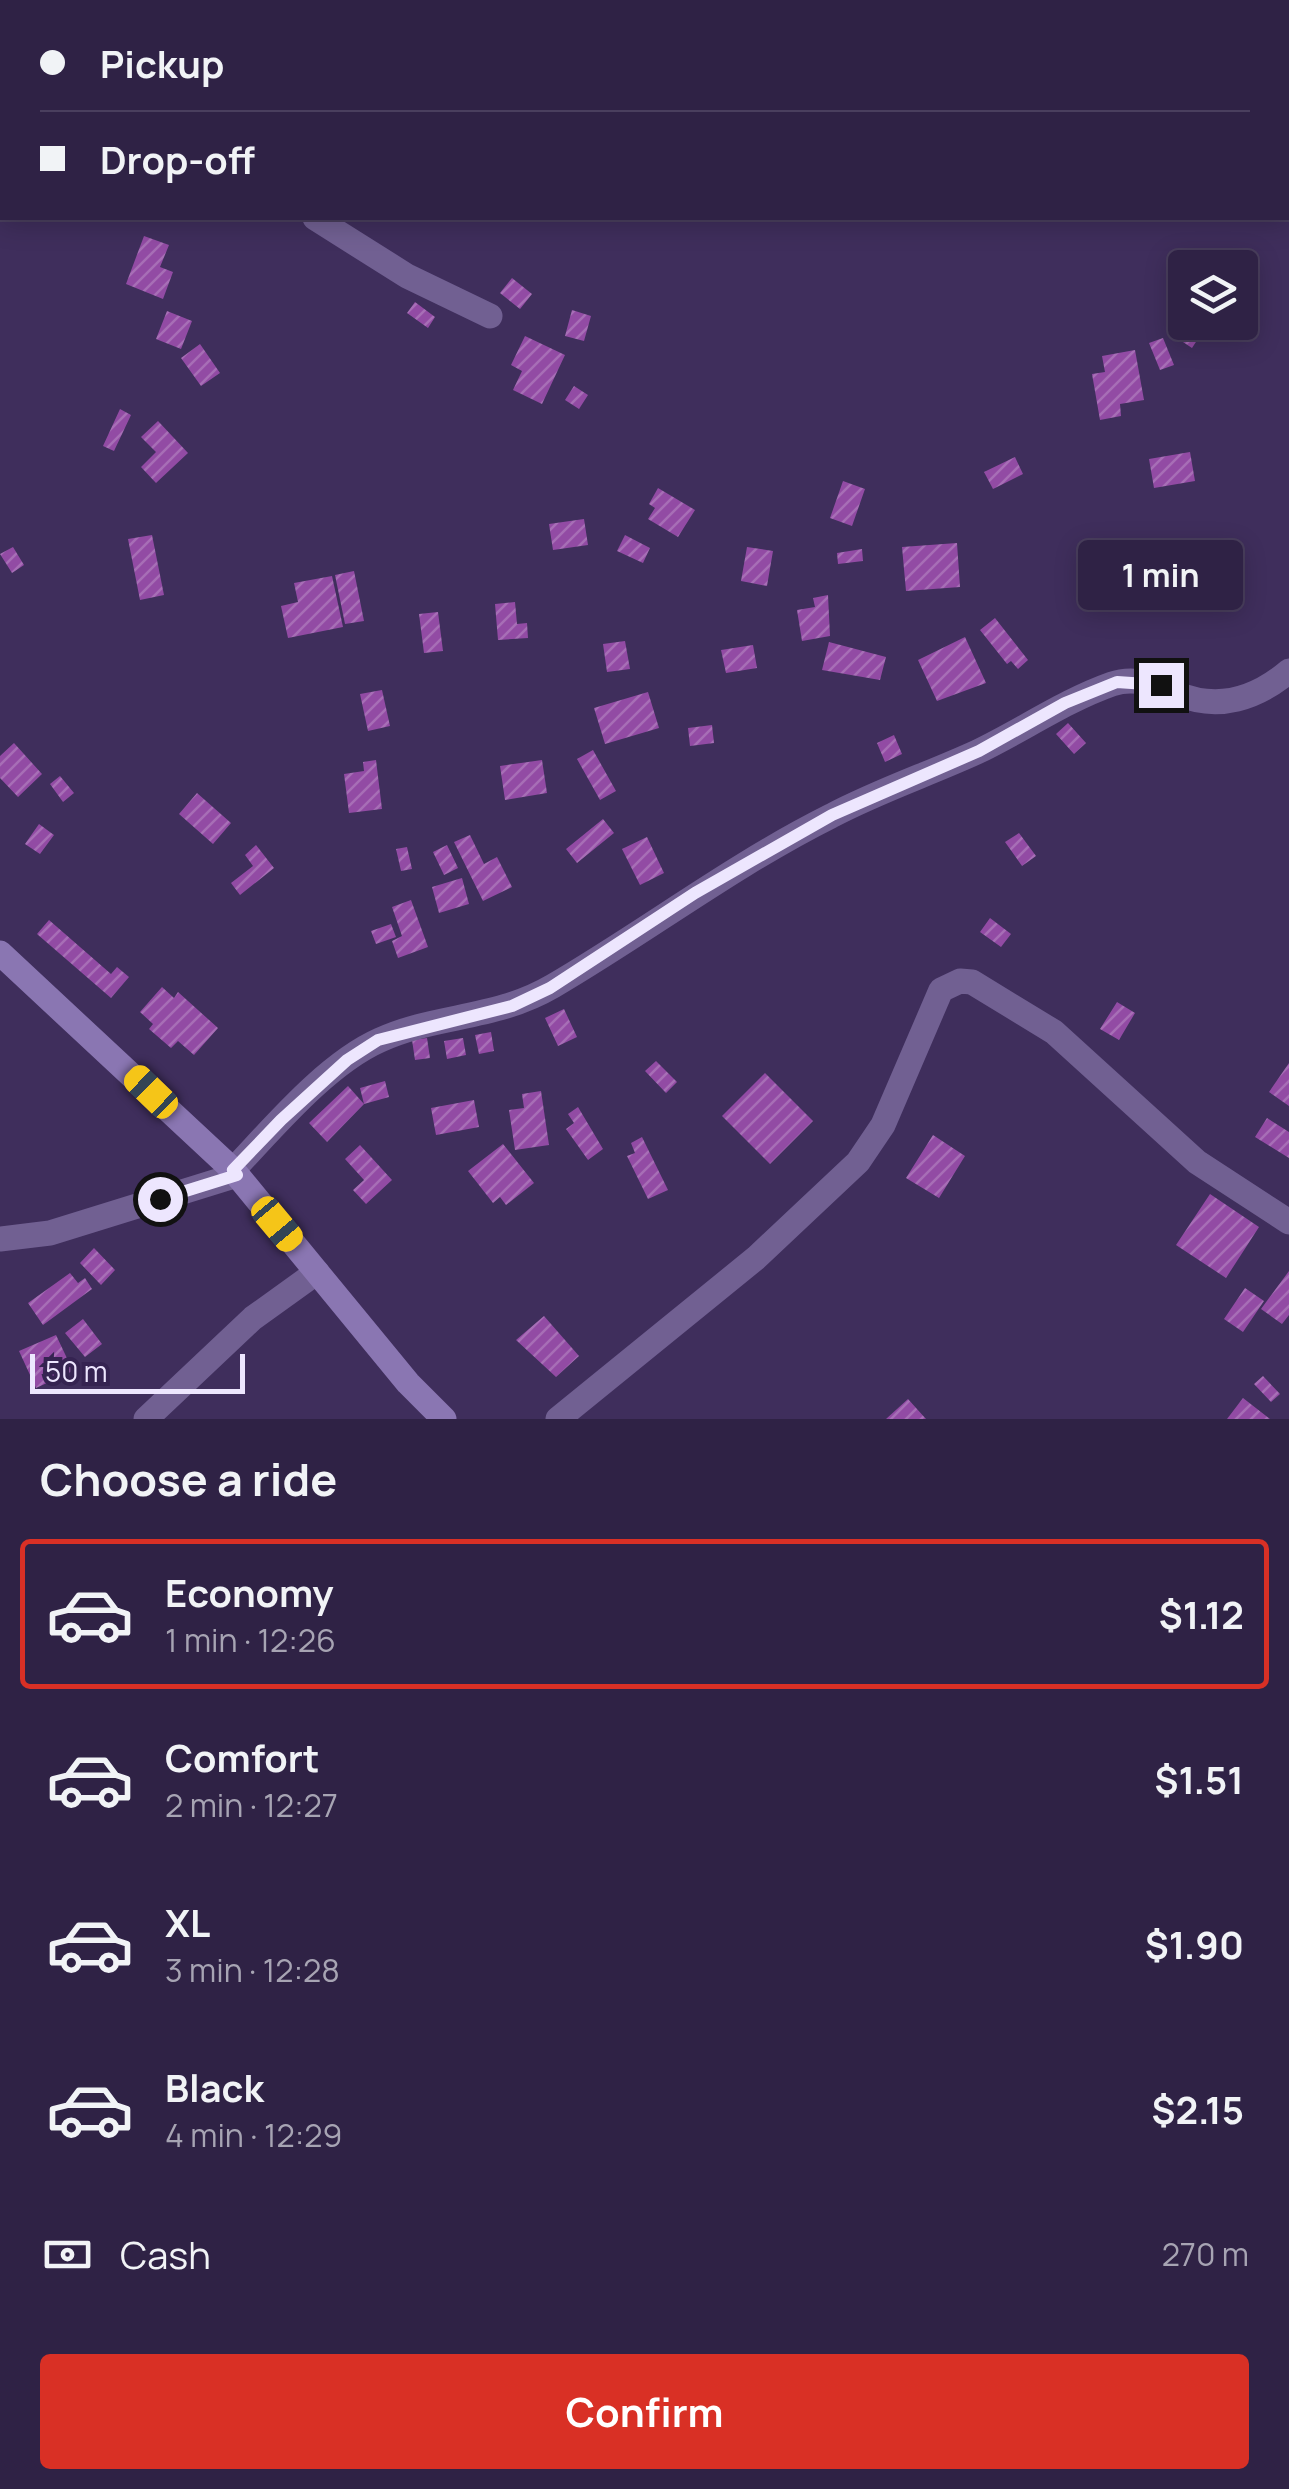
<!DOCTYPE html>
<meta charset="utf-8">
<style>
:root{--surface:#2f2245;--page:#3b2f50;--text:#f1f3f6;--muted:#a7a4b3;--line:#4a3f5e;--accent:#d93025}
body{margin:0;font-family:Manrope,sans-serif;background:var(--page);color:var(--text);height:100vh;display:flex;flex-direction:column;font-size:38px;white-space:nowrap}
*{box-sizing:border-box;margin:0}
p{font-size:32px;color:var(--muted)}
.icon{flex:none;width:55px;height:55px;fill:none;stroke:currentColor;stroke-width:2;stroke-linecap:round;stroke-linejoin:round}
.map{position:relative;height:1419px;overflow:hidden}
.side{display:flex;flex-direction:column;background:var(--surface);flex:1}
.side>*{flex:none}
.hud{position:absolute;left:0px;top:0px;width:1290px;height:220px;box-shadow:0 5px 25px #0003,0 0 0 2px var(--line);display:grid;align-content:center;height:220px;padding:0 40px;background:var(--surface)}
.controls{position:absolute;left:1168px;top:250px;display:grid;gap:20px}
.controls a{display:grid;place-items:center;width:90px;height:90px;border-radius:10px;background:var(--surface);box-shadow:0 5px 25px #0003,0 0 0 2px var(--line);font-size:50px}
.scale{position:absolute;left:30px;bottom:25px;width:215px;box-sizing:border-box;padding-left:10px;border:5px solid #ede6fe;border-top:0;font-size:28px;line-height:35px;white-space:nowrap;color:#ede6fe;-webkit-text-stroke:8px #352351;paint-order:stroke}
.end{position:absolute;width:45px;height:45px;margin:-22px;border:12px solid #ede6fe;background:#111;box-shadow:0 0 0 5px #111}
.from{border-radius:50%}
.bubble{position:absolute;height:70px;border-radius:10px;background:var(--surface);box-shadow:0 5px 25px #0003,0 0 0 2px var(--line);font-size:32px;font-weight:700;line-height:70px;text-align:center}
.car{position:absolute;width:30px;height:60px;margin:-30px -15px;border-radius:12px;box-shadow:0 0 8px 2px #0007;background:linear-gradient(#f5c518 24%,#345 0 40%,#f5c518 0 76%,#345 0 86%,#f5c518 0)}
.hud b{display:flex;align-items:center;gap:35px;height:95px;font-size:38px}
.hud b+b{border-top:2px solid var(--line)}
.hud i{width:25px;height:25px;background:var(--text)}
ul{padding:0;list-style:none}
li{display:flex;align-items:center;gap:30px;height:150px;margin:0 20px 15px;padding:0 20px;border:5px solid transparent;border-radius:10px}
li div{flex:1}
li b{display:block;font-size:38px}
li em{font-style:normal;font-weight:700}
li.selected{border-color:var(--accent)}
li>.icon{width:90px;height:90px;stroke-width:1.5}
h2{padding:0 40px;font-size:45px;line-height:120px}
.pay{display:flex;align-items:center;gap:25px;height:110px;padding:0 40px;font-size:38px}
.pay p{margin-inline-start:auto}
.action{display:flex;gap:20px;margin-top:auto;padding:20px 40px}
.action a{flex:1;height:115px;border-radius:10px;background:var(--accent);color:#fff;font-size:40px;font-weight:700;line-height:115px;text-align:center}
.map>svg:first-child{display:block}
.building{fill:url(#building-hatch)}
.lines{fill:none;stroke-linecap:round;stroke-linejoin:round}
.street{stroke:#716092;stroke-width:25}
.secondary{stroke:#8a76b2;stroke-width:25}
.route{stroke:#ede6fe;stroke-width:12}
</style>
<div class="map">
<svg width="1289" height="1419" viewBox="0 0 1289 1419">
<defs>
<pattern id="building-hatch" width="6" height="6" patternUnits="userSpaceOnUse" patternTransform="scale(2.5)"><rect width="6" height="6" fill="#924ba4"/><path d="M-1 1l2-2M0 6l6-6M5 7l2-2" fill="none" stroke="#a76eb6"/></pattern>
</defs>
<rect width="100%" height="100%" fill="#3f2e5c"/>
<path class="building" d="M144 236 169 245 160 267 173 272 163 299 126 284Z
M512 278 532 294 520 309 500 293Z
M415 302 435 317 428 328 407 313Z
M572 310 591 316 584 341 565 336Z
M167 311 192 321 181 349 156 339Z
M1187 322H1209L1192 348 1177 338Z
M525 336 565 355 542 404 513 390 522 371 511 365Z
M1163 338 1174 365 1160 370 1149 343Z
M200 344 220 373 201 386 181 358Z
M1135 350 1144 400 1120 404 1121 416 1100 420 1092 374 1105 372 1102 356Z
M574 386 588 395 579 409 565 400Z
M120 409 131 415 114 451 103 446Z
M158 421 188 453 156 483 141 467 156 452 141 437Z
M1190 452 1195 481 1154 488 1149 459Z
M1015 457 1023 474 993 489 984 472Z
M843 481 865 489 852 526 830 518Z
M658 488 695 510 678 537 648 519 655 508 649 504Z
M584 519 588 545 553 550 549 524Z
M152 535 164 595 140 600 128 539Z
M625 535 650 548 643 563 617 551Z
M957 543 960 587 906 591 902 547Z
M13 547 24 565 12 573 0 554Z
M747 547 773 551 767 586 741 581Z
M862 549 863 561 838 564 837 553Z
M1208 553 1236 570 1219 597 1192 580Z
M354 571 364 621 345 624 335 575Z
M332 576 343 627 288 638 281 606 298 602 294 583Z
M828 595 830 636 802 641 797 610 815 607 813 598Z
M515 602 517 624 527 623 528 638 498 640 495 604Z
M438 612 443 651 424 653 419 614Z
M995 618 1028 660 1018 669 1011 661 1007 664 980 630Z
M965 637 986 683 937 701 918 660Z
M625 641 630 669 607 672 603 644Z
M829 642 886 657 880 680 822 670Z
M753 645 757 668 726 673 721 650Z
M382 690 390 726 368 731 360 694Z
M648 692 659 728 605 744 594 708Z
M1068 723 1086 743 1074 754 1056 734Z
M712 725 714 743 690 746 688 728Z
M894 735 902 754 885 762 877 743Z
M14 743 42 774 18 797 0 778V756Z
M593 750 616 791 600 800 577 759Z
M376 760 382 809 349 813 344 774 364 771 363 762Z
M542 760 547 793 505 800 500 766Z
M60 776 74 793 63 802 50 784Z
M197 793 231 823 213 844 179 814Z
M603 819 614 833 577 863 566 849Z
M39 824 54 835 40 854 25 844Z
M1019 833 1036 856 1022 866 1005 842Z
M470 835 484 864 497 857 512 887 483 901 454 842Z
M647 837 664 873 640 885 622 849Z
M256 845 274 868 240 895 231 883 253 866 245 855Z
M447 845 458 868 444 875 433 852Z
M407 847 412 869 401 871 396 849Z
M462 878 469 904 439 913 432 887Z
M411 900 428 947 398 958 392 941 402 936 392 907Z
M990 918 1011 934 1001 947 980 932Z
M49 920 111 974 117 967 129 977 111 998 37 934Z
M391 924 396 937 376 944 371 931Z
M162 987 174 998 178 992 218 1028 194 1055 178 1041 171 1048 149 1029 153 1024 140 1012Z
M1117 1002 1135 1013 1119 1040 1100 1029Z
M564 1009 577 1037 558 1046 545 1018Z
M491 1032 494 1051 479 1054 475 1035Z
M427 1038 430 1058 415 1060 412 1040Z
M463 1038 466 1055 447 1059 444 1041Z
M656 1061 677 1082 666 1093 645 1071Z
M1289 1063V1106L1269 1092Z
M765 1073 813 1121 770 1164 722 1116Z
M385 1081 389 1097 364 1104 327 1142 309 1123 348 1086 364 1104 360 1088Z
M541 1091 549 1145 515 1150 509 1110 524 1108 522 1094Z
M474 1100 479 1127 436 1135 431 1108Z
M578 1107 603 1149 588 1160 566 1129 574 1123 568 1114Z
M1267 1118 1289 1132V1158L1255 1137Z
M933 1135 965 1156 939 1198 906 1178Z
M642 1137 668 1190 648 1199 627 1156 635 1153 631 1143Z
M503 1144 534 1183 506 1205 500 1197 493 1203 468 1171Z
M360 1145 392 1180 366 1204 353 1190 364 1180 345 1159Z
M1210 1194 1259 1227 1226 1278 1176 1245Z
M94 1248 115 1270 101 1285 80 1263Z
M1289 1271V1315L1282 1324 1261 1309Z
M70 1273 78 1283 85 1278 92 1289 43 1325 28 1303Z
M1245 1288 1264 1301 1243 1332 1224 1319Z
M544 1316 579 1356 556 1377 516 1340Z
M83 1319 102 1344 85 1357 65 1333Z
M56 1335 73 1371 36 1388 19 1351Z
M1263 1376 1280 1394 1271 1402 1254 1384Z
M1243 1398 1270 1419H1227Z
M908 1399 926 1419H886Z"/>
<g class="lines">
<path class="street" d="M115 0V2
M430 2 434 0
M315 218 407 276 490 316
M233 1170C273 1128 326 1064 380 1040 437 1014 495 1020 553 986 647 931 733 865 831 816 878 791 929 774 977 752 1023 730 1064 701 1112 684 1135 676 1156 685 1178 694 1219 711 1257 698 1289 671
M0 1239 50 1233 237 1175
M146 1419 253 1318 317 1272
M558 1419 756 1258 858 1162 883 1125 941 990 960 981 972 982 1054 1032 1197 1162 1289 1222"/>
<path class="secondary" d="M0 953 233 1170 408 1383 444 1419"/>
</g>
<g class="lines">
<path class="route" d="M160 1199 237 1175 233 1170 281 1120 347 1060 378 1040 512 1006 550 988 695 893 832 815 979 751 1065 703 1117 682 1161 685"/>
</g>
</svg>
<div class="controls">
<a><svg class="icon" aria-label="layers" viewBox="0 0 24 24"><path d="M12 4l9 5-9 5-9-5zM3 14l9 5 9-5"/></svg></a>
</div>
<div class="scale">50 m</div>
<i class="end from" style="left:160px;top:1199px"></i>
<i class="end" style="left:1161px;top:685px"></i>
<div class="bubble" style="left:1078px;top:540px;width:165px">1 min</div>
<i class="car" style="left:151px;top:1092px;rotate:314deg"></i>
<i class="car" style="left:277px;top:1224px;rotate:140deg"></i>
<div class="hud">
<b><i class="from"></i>Pickup</b>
<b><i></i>Drop-off</b>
</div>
</div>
<section class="side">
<h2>Choose a ride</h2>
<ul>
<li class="selected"><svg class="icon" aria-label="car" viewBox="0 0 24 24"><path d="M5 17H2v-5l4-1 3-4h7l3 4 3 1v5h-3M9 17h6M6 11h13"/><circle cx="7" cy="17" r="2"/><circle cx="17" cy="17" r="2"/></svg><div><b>Economy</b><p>1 min · 12:26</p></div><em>$1.12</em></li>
<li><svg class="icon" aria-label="car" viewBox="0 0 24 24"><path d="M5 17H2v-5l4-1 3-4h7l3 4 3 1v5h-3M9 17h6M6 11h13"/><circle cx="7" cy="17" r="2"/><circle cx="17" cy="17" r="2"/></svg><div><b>Comfort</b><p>2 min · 12:27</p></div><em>$1.51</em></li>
<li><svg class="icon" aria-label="car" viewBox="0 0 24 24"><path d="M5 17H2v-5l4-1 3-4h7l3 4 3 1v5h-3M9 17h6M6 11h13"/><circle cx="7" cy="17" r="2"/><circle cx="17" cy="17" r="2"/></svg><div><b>XL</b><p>3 min · 12:28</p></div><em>$1.90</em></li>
<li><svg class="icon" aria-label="car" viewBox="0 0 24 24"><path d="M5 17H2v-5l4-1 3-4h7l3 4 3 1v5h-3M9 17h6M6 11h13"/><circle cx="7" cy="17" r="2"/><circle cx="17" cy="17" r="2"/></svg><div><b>Black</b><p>4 min · 12:29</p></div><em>$2.15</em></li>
</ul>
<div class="pay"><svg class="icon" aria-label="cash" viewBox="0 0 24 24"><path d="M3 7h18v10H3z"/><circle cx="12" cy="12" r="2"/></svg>Cash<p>270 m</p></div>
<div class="action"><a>Confirm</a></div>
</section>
